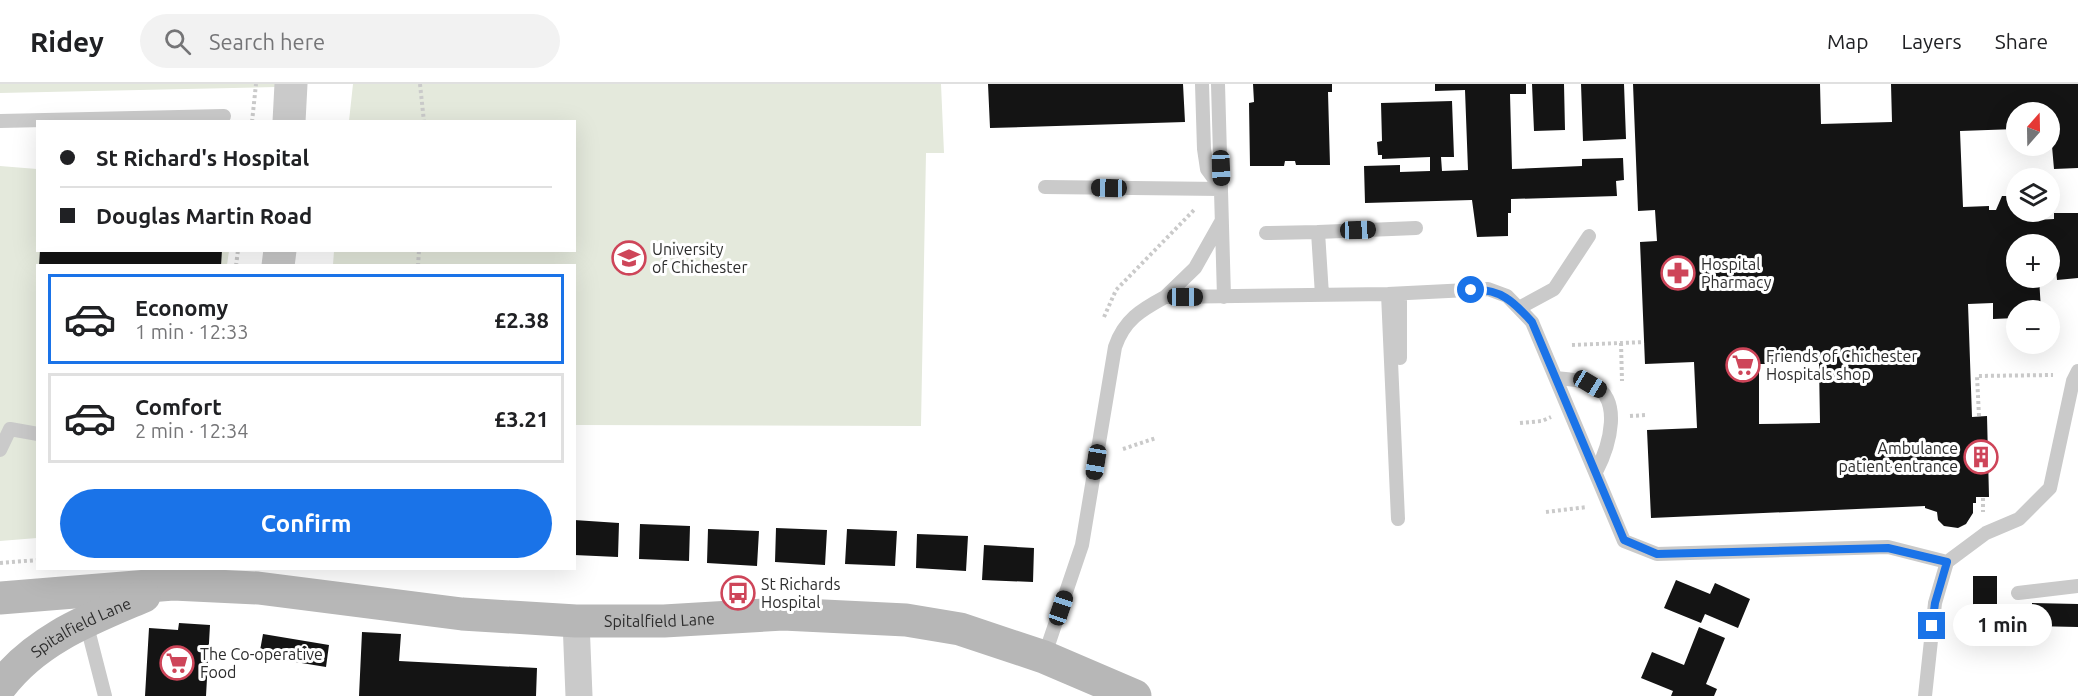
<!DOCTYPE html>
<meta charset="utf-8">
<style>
:root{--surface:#fff;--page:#f2f2f2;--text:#202124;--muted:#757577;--line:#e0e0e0;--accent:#1a73e8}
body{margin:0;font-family:Ubuntu,sans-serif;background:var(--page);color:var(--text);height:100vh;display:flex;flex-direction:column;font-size:22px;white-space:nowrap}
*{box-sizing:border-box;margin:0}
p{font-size:20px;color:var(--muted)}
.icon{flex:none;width:33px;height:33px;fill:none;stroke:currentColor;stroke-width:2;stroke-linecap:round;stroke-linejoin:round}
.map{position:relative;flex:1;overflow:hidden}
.panel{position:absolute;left:36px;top:180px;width:540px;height:306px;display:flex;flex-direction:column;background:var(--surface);border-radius:0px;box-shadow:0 6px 24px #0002}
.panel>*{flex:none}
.hud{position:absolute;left:36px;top:36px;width:540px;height:132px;border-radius:0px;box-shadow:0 6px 24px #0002;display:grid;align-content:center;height:132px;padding:0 24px;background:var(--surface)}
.needle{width:39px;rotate:20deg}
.fabs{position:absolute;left:2006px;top:18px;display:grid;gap:12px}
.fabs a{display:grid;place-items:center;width:54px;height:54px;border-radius:50%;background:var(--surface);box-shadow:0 6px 24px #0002;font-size:30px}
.end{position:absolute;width:27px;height:27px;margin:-14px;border:8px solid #1a73e8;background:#fff;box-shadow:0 0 0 3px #fff}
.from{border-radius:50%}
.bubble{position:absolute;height:42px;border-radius:21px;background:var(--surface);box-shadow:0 6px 24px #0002;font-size:20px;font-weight:700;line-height:42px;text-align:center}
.car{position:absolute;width:18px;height:36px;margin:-18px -9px;border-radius:8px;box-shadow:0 0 4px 2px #0007;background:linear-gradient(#222 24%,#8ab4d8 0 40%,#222 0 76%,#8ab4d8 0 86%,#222 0)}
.hud b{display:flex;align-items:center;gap:21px;height:57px;font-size:22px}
.hud b+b{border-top:2px solid var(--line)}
.hud i{width:15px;height:15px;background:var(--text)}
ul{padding:10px 0 0;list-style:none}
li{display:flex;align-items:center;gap:18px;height:90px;margin:0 12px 9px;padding:0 12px;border:3px solid var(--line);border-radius:0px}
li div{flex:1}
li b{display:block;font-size:22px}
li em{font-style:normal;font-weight:700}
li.selected{border-color:var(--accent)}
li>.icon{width:54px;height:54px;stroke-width:1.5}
.action{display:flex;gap:12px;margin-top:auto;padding:12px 24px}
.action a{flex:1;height:69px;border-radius:36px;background:var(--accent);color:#fff;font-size:24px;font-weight:700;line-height:69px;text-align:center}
header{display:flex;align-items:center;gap:36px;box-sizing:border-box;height:84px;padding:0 30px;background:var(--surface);border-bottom:2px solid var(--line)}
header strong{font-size:28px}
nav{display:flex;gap:33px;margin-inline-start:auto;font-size:21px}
.search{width:420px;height:54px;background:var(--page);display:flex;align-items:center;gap:15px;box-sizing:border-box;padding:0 21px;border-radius:33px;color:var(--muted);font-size:22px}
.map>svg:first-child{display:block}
.green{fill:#e4e9dc}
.building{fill:#141414;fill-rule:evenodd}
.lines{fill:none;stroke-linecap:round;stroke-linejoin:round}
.path{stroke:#cacaca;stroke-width:4;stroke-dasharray:3 3;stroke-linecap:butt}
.service{stroke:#cacaca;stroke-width:14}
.minor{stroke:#cacaca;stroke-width:27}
.tertiary{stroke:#cacaca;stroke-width:33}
.secondary{stroke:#b7b7b7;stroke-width:33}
.route{stroke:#1a73e8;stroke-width:8}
.labels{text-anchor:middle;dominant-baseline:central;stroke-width:6;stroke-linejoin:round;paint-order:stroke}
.poi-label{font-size:16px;fill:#2d2d2d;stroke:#fff;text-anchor:start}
.street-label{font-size:16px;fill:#2d2d2d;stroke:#fff}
</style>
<header>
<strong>Ridey</strong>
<div class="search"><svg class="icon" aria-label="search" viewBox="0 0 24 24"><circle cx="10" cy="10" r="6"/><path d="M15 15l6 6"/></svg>Search here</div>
<nav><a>Map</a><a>Layers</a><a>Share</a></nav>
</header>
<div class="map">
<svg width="2078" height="612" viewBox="0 0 2078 612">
<rect width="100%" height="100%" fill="#fff"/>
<path class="green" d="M0 0H276V3L0 9Z
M353 0H941L944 69H926L921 342 575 341 574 182 333 181 334 167 574 166V38L349 37Z
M0 82 37 85 38 166 229 167 227 181 38 182 37 454 0 457Z"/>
<path class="building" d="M988 0H1183L1185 38 990 44Z
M1253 0H1332V8H1328L1330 81H1296L1295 77H1285L1284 82H1250L1249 19 1254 18Z
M1435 0H1526V10H1510L1512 85 1582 82V75L1623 74 1624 96 1616 97 1617 112 1511 115V129H1508V152L1477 153 1472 116 1365 119 1364 82 1400 81V88L1430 87V73L1382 75V71H1378L1377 58 1382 57 1381 19 1452 17 1454 73H1441L1442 87 1468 86 1465 6 1435 7Z
M1532 0H1564L1565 46 1534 47Z
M1581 0H1624L1626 55 1583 57Z
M1633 0H1820L1821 40 1892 38 1891 0H2078V84L2054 85 2049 28H2016V45L1960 47 1963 123 1989 122V126H1996L2002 112H2016V128H2036V136L2054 135V129H2078V194L2057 196 2056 184H2049V160H2016V194H2039L2041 226H2016V234L1993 235V219L1968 220 1972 333 1987 332 1989 413H1976V419H1973V429L1966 440 1958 444 1944 442 1938 436 1937 428 1925 424V422L1651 434 1647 346 1697 344 1694 278 1645 280 1640 158 1657 157 1655 126 1638 127ZM1759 280H1819L1820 339 1759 340Z
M40 166H222L221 182H39Z
M574 436 619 439 618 473 574 471Z
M640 440 690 442 689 477 639 475Z
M776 444 827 446 825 481 775 478Z
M708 445 759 447 757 482 707 479Z
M847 445 897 447 895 482 845 480Z
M917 450 968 452 966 487 916 484Z
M984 461 1034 464 1033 498 982 496Z
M1973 492H1997V540H1973Z
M1676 496 1710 510 1715 499 1750 515 1738 544 1705 530 1701 539 1664 524Z
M2032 519 2078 520V543L2032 542Z
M179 539 210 541 206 612H145L149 544 178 546Z
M1699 543 1725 554 1706 600 1717 605 1714 612H1671L1673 607 1641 594 1652 568 1684 581Z
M362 548 401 550 399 577 537 584 536 612H359Z
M263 550 329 561 326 583 259 572Z"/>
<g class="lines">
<path class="path" d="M420 0 424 38
M252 38 256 0
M236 182 238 166
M418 182 419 166
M1104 233 1116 206 1195 125
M1621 259 1622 297
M1572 261 1644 258
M1630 332 1647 331
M1979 332 1977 292 2053 291
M1520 339 1542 337 1551 333
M1123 365 1156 354
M1983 414V428
M1546 428 1587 423
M0 479 38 476"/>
<path class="service" d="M1202 0 1204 65 1207 85 1221 104
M1218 0 1224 213
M0 37 224 32
M1045 103 1221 105
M1318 148 1416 144
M1266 149 1318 148 1322 211
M1388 210 1398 435
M1400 210V274
M1165 213 1195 184 1221 138
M1519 224 1554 205 1589 152
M1556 294C1567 295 1579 296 1589 299 1625 312 1609 363 1596 388
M0 366 10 345 38 350
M1947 478 1986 449 2019 435 2050 404 2073 297 2078 287
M2018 509 2078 502
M86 538 105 612
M1044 573 1082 461 1115 263C1124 236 1141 226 1165 213L1388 210 1488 205 1507 212 1532 238 1624 457 1657 470 1888 463 1947 478
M1925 612 1935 519 1947 478"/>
<path class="minor" d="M576 537 579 612"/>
<path class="tertiary" d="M289 38 291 0
M278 182 280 166"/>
<g class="secondary">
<path id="s1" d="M0 514 173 500 258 504 462 530 576 537H664L783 530 906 536 960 545 1044 573 1135 612"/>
<path id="s2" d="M0 603C36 555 90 535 144 512"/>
</g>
</g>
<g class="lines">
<path class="route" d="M1471 206C1500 204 1514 218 1532 238L1624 456 1657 470 1888 464 1947 478 1935 519 1932 542"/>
</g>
<defs>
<symbol id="university-ring" viewBox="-11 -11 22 22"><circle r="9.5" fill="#fff" stroke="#ce4559" stroke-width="1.5"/><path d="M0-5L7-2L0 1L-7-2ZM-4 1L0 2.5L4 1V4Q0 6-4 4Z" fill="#ce4559"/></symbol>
<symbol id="pharmacy-ring" viewBox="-11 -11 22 22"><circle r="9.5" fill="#fff" stroke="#ce4559" stroke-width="1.5"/><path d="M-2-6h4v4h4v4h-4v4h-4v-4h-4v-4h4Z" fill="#ce4559"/></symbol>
<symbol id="supermarket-ring" viewBox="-11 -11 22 22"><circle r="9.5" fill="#fff" stroke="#ce4559" stroke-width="1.5"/><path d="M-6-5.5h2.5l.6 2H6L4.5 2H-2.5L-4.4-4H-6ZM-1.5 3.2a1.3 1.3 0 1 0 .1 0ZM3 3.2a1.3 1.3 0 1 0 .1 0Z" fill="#ce4559"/></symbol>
<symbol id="building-ring" viewBox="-11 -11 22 22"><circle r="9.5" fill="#fff" stroke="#ce4559" stroke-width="1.5"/><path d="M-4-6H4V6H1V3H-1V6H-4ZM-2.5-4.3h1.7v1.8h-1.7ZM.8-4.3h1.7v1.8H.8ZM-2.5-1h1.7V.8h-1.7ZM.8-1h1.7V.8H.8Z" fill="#ce4559"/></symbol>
<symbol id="bus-ring" viewBox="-11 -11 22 22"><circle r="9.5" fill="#fff" stroke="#ce4559" stroke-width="1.5"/><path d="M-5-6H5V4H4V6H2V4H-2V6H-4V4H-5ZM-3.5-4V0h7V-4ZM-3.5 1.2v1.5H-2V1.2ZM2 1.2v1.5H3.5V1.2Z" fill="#ce4559"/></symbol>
</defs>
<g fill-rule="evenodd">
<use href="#university-ring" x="610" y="155" width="38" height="38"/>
<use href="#pharmacy-ring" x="1659" y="170" width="38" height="38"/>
<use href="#supermarket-ring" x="1724" y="262" width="38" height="38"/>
<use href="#building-ring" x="1962" y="354" width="38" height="38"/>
<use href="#bus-ring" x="719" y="490" width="38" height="38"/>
<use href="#supermarket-ring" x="158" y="560" width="38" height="38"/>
</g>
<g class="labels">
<g class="poi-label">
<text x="652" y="165">University<tspan x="652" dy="18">of Chichester</tspan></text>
<text x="1701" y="180">Hospital<tspan x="1701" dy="18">Pharmacy</tspan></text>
<text x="1766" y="272">Friends of Chichester<tspan x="1766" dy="18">Hospitals shop</tspan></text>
<text x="1958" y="364" text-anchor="end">Ambulance<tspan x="1958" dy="18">patient entrance</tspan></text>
<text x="761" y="500">St Richards<tspan x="761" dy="18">Hospital</tspan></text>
<text x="200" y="570">The Co-operative<tspan x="200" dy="18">Food</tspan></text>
</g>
<g class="street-label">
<text stroke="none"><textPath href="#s1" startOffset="662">Spitalfield Lane</textPath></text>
<text stroke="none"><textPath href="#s2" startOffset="102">Spitalfield Lane</textPath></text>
</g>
</g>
</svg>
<div class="fabs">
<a><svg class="needle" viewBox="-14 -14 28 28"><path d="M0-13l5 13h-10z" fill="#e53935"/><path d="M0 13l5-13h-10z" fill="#757577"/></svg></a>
<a><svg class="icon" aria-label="layers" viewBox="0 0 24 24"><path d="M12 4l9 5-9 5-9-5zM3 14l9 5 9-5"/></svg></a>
<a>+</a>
<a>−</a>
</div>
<i class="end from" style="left:1471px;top:206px"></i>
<i class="end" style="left:1932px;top:542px"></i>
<div class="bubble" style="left:1953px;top:520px;width:99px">1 min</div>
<i class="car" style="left:1221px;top:84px;rotate:178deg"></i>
<i class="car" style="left:1109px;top:104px;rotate:271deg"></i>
<i class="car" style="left:1358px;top:146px;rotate:88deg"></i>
<i class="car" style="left:1185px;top:213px;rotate:90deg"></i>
<i class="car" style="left:1590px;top:300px;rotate:121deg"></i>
<i class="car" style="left:1096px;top:378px;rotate:189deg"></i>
<i class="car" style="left:1061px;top:524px;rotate:19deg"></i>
<div class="hud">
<b><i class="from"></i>St Richard's Hospital</b>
<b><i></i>Douglas Martin Road</b>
</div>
<section class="panel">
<ul>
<li class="selected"><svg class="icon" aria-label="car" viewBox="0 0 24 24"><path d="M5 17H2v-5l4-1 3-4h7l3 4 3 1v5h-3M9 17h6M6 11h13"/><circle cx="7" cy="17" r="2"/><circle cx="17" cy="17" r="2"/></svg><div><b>Economy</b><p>1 min · 12:33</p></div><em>£2.38</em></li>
<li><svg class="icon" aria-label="car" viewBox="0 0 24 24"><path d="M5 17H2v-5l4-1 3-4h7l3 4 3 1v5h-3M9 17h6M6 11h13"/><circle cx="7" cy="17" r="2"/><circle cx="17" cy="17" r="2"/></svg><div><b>Comfort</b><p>2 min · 12:34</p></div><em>£3.21</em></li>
</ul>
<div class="action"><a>Confirm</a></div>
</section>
</div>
